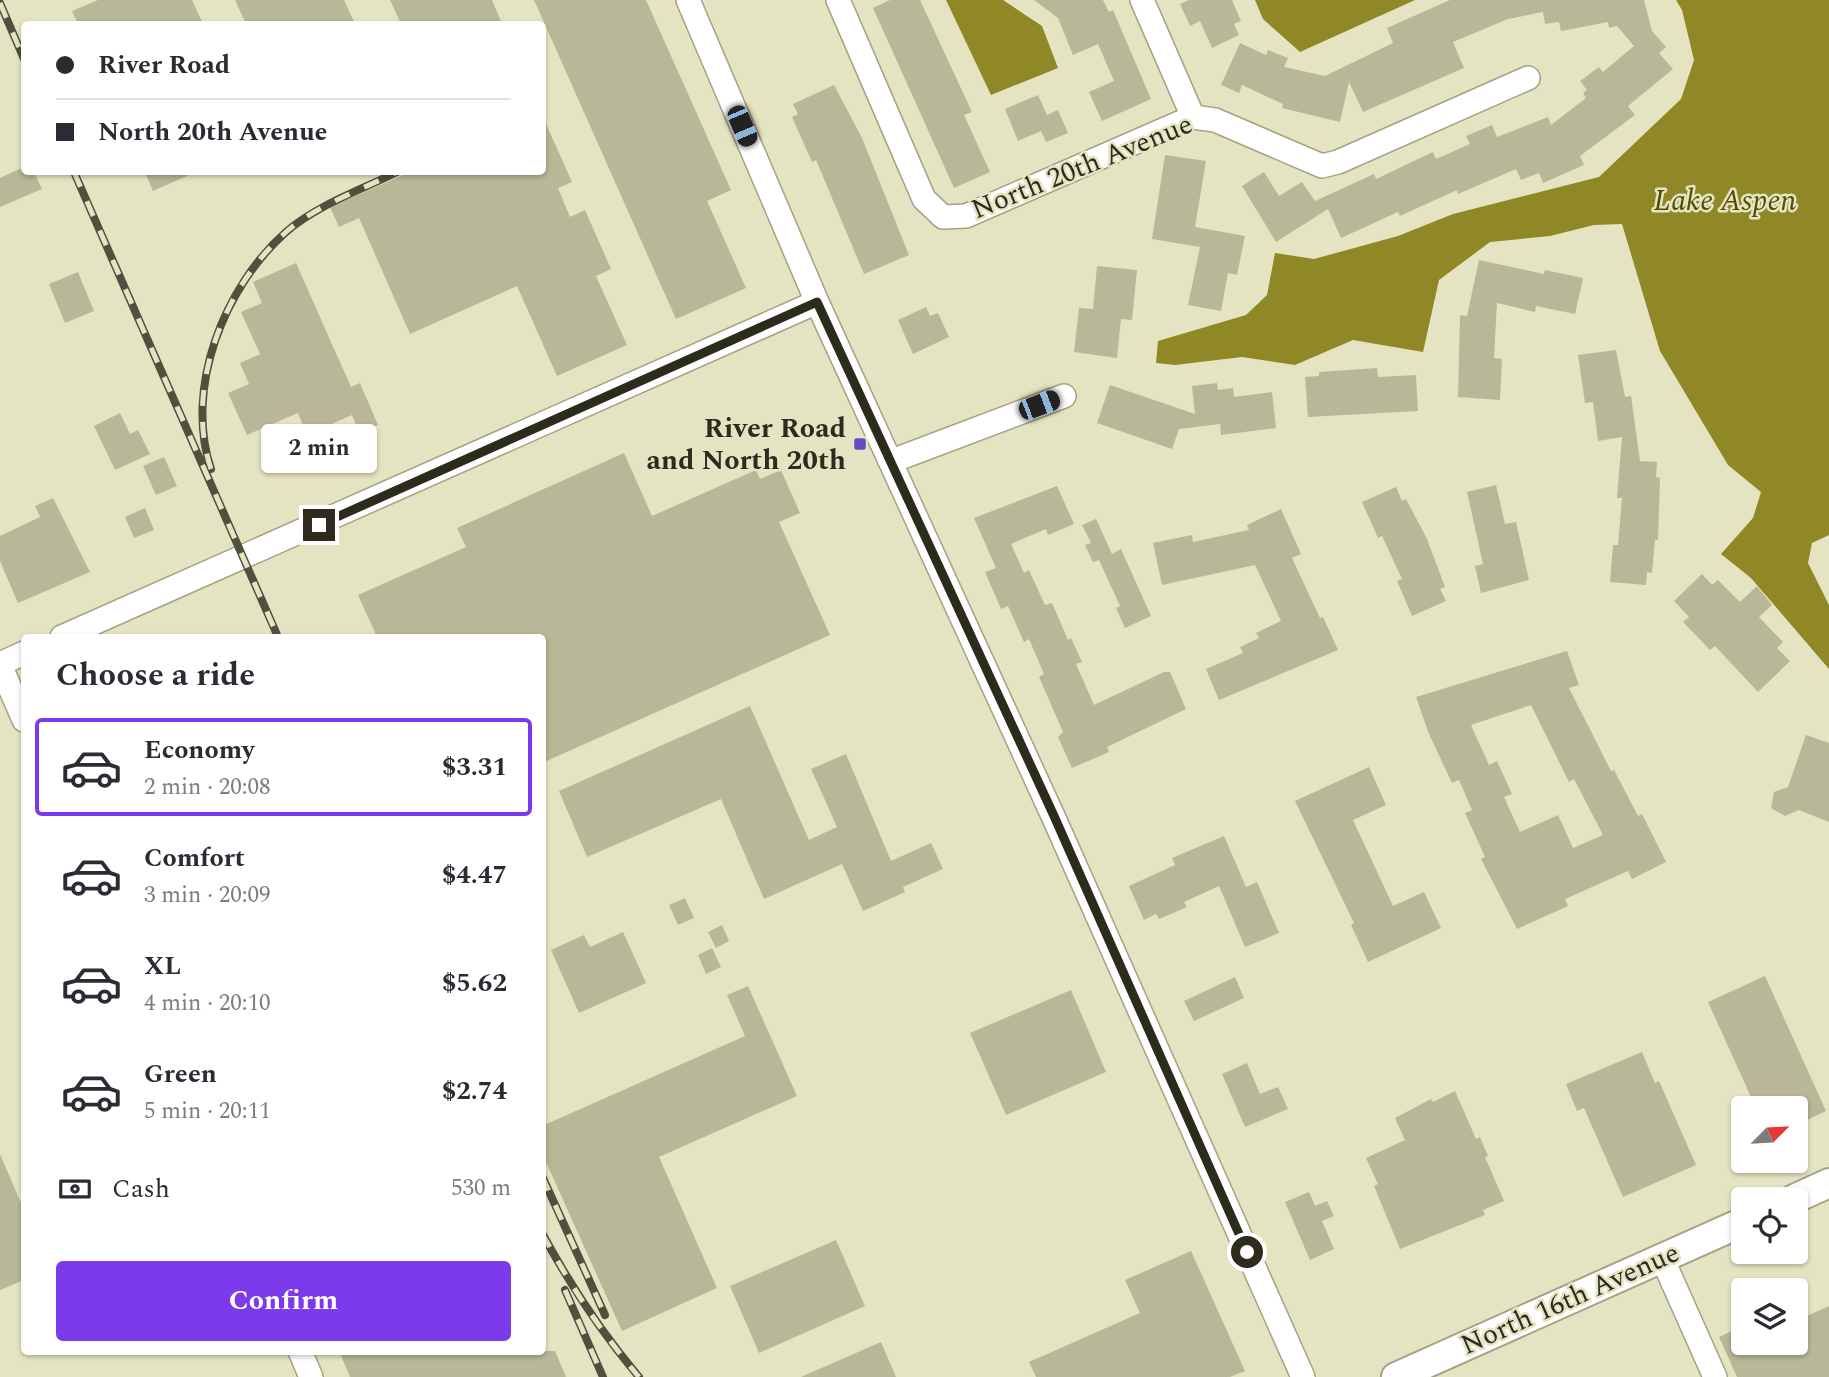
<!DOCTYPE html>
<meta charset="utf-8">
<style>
:root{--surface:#fff;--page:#f2f2f3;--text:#2b2b33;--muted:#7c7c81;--line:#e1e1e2;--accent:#7c3aed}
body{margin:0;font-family:Spectral,serif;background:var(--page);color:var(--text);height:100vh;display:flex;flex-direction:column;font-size:26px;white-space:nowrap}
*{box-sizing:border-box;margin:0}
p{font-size:23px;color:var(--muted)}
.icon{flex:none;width:38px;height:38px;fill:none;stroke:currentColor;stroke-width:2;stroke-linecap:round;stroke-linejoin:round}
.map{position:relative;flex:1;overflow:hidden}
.drawer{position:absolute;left:21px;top:634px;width:525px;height:721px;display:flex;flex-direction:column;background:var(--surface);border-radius:7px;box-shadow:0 2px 5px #0004}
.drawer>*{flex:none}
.banner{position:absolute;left:21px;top:21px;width:525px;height:154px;border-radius:7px;box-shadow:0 2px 5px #0004;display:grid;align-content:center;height:154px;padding:0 35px;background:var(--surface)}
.needle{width:46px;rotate:66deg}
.fabs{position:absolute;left:1731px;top:1096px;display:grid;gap:14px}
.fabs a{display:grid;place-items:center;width:77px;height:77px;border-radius:7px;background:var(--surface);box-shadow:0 2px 5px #0004;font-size:35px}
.end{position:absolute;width:32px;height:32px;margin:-16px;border:9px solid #2c2b1e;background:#fff;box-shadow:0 0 0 4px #fff}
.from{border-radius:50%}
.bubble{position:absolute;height:49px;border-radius:7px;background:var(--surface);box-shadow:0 2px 5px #0004;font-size:23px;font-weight:700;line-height:49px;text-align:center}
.car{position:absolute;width:21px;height:42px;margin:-21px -10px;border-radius:9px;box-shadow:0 0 5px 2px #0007;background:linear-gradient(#222 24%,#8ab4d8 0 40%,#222 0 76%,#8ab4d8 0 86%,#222 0)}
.banner b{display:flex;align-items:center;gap:24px;height:66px;font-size:26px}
.banner b+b{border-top:2px solid var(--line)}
.banner i{width:18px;height:18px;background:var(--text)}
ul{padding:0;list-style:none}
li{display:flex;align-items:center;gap:21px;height:98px;margin:0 14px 10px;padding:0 21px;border:4px solid transparent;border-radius:7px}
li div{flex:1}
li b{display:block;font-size:26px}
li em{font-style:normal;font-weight:700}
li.current{border-color:var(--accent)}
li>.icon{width:63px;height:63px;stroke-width:1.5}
h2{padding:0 35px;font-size:32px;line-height:84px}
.pay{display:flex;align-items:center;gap:18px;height:77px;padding:0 35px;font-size:26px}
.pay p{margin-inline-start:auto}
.button{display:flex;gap:14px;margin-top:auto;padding:14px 35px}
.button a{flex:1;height:80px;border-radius:7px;background:var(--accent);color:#fff;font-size:28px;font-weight:700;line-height:80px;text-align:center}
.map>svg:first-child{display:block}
.water{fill:#908826}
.building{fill:#b8b797;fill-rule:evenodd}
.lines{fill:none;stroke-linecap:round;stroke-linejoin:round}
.minor-casing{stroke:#a4a283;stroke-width:26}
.major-casing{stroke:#a4a283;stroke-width:32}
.minor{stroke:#fff;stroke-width:23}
.major{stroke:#fff;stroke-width:28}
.rail-casing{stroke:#51503f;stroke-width:8}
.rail{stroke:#e5e4c2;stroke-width:5;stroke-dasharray:16;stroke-linecap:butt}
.route{stroke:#2c2b1e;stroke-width:9}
.poi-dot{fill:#604ec7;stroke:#e5e4c2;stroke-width:2.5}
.labels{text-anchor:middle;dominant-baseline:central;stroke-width:5;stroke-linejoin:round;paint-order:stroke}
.street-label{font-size:28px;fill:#2c2b1e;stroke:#e5e4c2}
.poi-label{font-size:28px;font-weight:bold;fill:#2c2b1e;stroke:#e5e4c2;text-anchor:end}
.water-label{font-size:30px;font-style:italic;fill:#524d00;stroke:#e5e4c2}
</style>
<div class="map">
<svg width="1829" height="1377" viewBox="0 0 1829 1377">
<rect width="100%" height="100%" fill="#e5e4c2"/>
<path class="water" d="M946 0H1003L1042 26 1058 68 991 95Z
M1255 0H1415L1300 52 1263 19Z
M1676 0H1829V535L1812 543 1808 563 1829 605V669L1751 578 1721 554 1753 518 1761 492 1728 465 1660 351 1622 224 1594 225 1550 236 1490 242 1439 280 1423 352 1353 340 1295 365 1242 357 1175 365 1156 363 1158 341 1246 315 1267 295 1275 253 1314 259 1398 236 1453 214 1599 177 1681 99 1694 60 1682 10Z"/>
<path class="building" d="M98 0H192L203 24H78L72 11Z
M235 0H344L355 24H246Z
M390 0H492L502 24H401Z
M534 0H646L731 190 707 201 746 288 676 319Z
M890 0H920L972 112 964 115 990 172 954 188 873 8Z
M1034 0H1103L1109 12 1113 10 1151 99 1102 121 1089 92 1114 81 1098 44 1073 55 1058 18Z
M1189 0H1232L1241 21 1234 24 1239 35 1212 48 1200 21 1190 26 1180 4Z
M1450 0H1644L1652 31 1666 47 1659 53 1673 69 1628 106 1635 115 1580 156 1584 165 1543 183 1539 173 1521 180 1516 169 1458 194 1457 190 1400 216 1398 212 1341 238 1328 209 1276 242 1242 186 1264 172 1279 196 1302 182 1315 201 1374 174 1376 179 1433 152 1436 159 1470 144 1466 136 1492 125 1497 137 1548 117 1551 125 1586 98 1583 93 1587 90 1580 81 1599 67 1603 72 1634 46 1617 26 1609 28 1608 22 1561 31 1559 22 1545 24 1543 12 1508 19 1453 42 1464 68 1363 112 1349 82 1340 122 1282 108 1283 104 1242 85 1239 93 1221 85 1240 43 1266 55 1268 50 1288 58 1284 67 1325 76 1393 43 1387 28Z
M834 85 862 138 909 255 864 274 816 160 812 162 792 117 798 114 793 104Z
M1038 95 1047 115 1058 110 1068 133 1046 142 1041 131 1018 141 1005 109Z
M542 115 572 182 558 188 570 217 585 210 611 269 596 276 627 345 557 376 517 286 410 334 359 218 339 227 330 207 410 172H542Z
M1165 155 1206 161 1195 227 1245 236 1237 275 1228 273 1221 311 1188 305 1200 247 1152 239Z
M24 167V172H34L42 189 0 207V178Z
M145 172H196L153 191Z
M1479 260 1544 274 1545 270 1583 278 1575 314 1536 306 1535 312 1497 303 1494 358 1502 359 1500 400 1458 397 1460 315 1467 316Z
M296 263 351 387 360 383 378 425 360 433 352 415 307 435 298 413 247 435 228 393 249 384 240 363 260 354 241 312 262 303 253 282Z
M1097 266 1137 270 1132 320 1121 319 1117 358 1074 352 1079 308 1093 309Z
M78 272 94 311 65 323 49 284Z
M926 307 930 316 938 313 949 337 913 354 898 320Z
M1616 350 1625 397 1631 396 1640 461 1657 462 1656 477 1660 478 1658 540H1655L1652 573 1647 572 1646 585 1610 582 1613 545H1618L1622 498H1617L1622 437 1598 441 1593 402 1585 403 1578 355Z
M1377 368 1378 377 1416 375 1418 411 1308 417 1305 377 1319 376V372Z
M1217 383 1218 390 1233 388 1234 397 1272 392 1276 428 1221 435 1220 424 1179 429 1172 449 1097 423 1110 385 1195 414 1192 386Z
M120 413 130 434 138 430 150 454 115 470 94 426Z
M624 453 652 516 756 470 760 479 781 470 800 513 779 522 830 635 542 763V637H377L358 595 466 547 457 528Z
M164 457 177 486 156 495 143 466Z
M1496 485 1505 524 1516 522 1529 580 1481 593 1475 566 1483 564 1467 492Z
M1057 486 1074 524 1048 535 1046 529 1011 544 1024 573 1029 570 1045 605 1052 603 1068 640 1071 638 1082 662 1076 664 1094 705 1164 672H1170L1186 709 1107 747 1109 752 1072 768 1058 737 1063 732 1039 677 1044 674 1029 639 1024 642 1008 606 1001 609 985 572 996 568 974 518Z
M1396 487 1402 501 1406 499 1427 539 1445 587 1440 589 1446 601 1412 616 1397 581 1402 579 1382 536 1378 538 1362 502Z
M53 498 90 572 18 603 0 561V536L40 517 35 506Z
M145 508 154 530 134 538 125 517Z
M1281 509 1301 554 1292 558 1320 618 1323 617 1338 650 1219 700 1206 669 1243 653 1240 647 1259 638 1256 633 1281 621 1255 565 1162 585 1153 543 1192 535 1193 542 1249 530 1247 525Z
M1096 519 1112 554 1121 549 1151 616 1125 628 1116 608 1120 606 1099 560 1093 562 1085 545 1091 543 1082 525Z
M1702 574 1712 585 1718 580 1740 602 1757 586 1772 605 1759 617 1783 642 1777 648 1790 661 1758 692 1715 646 1710 650 1683 622 1689 617 1674 601Z
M1567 651 1579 685 1569 688 1611 771 1614 770 1638 816 1642 814 1666 862 1632 879 1628 871 1565 899 1568 906 1517 929 1481 859 1485 857 1465 813 1472 810 1459 780 1452 783 1429 734 1416 697ZM1531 705 1569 782 1574 779 1603 835 1573 848 1558 815 1520 832 1504 797 1512 794 1497 761 1489 765 1471 725Z
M750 706 809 840 837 827 811 769 846 754 891 861 931 843 943 869 903 887 905 892 863 911 842 864 764 899 721 799 587 857 559 791Z
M1806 735 1829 743V822L1799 810 1785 816 1771 808 1774 792 1788 787Z
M1369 767 1386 805 1353 820 1393 906 1424 892 1441 928 1368 962 1351 925 1354 923 1295 801Z
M1224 836 1246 887 1257 882 1279 933 1245 947 1219 886 1184 902 1187 907 1159 919 1156 914 1144 920 1129 886 1175 865 1172 858Z
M685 898 694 918 678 925 669 905Z
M722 925 729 941 716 948 708 932Z
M623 932 646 983 579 1013 551 950 584 935 590 947Z
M712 948 721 967 706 974 698 955Z
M1765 976 1826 1111 1796 1125V1108H1756L1708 1002Z
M1235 977 1244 998 1194 1021 1184 1001Z
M748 986 797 1096 659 1157 717 1288 622 1331 542 1153V1126L745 1036 727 995Z
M1071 990 1106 1072 1006 1115 970 1033Z
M1642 1052 1655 1083 1659 1081 1696 1165 1623 1197 1584 1108 1577 1111 1566 1084Z
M1247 1063 1260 1094 1278 1087 1288 1109 1245 1127 1222 1074Z
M1455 1091 1476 1139 1480 1137 1488 1156 1485 1157 1504 1201 1483 1210 1485 1215 1400 1249 1374 1186 1378 1184 1366 1158 1405 1140 1395 1118 1431 1099 1433 1102Z
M0 1154 24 1210V1280L0 1290Z
M1309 1192 1315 1206 1327 1201 1334 1216 1322 1221 1334 1249 1310 1260 1285 1202Z
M836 1240 865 1306 759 1353 730 1286Z
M1191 1251 1245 1371 1230 1377H1036L1029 1362 1140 1313 1125 1280Z
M1829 1306V1377H1737L1719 1337 1743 1326V1342H1796V1321Z
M881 1342 896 1377H801Z
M339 1351H555L566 1377H350Z"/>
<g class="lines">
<defs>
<path id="minor" d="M688 0 817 302 1053 816 1303 1377
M838 0 924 199 943 217 966 216 1193 117 1215 120 1322 166 1338 162 1528 78
M1142 0 1193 117
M892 461 1064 396
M62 637 817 302
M0 664 24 653
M0 665 24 720
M1662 1258 1715 1377
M300 1351 311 1377"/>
<path id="major" d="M1794 1199 1829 1183
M1396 1377 1743 1222"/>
</defs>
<use href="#minor" class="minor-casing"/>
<use href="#major" class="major-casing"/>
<use href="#minor" class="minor"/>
<use href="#major" class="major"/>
<defs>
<path id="rail" d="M0 3 24 59
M74 172 278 637
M211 469C184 388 224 287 286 232 317 205 361 190 397 172
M542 1176 605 1315
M542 1233C570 1285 601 1332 639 1377
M565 1290 603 1377"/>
</defs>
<use href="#rail" class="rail-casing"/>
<use href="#rail" class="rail"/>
</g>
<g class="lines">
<path class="route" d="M319 525 817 302 1054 816 1247 1252"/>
</g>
<rect class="poi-dot" x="853" y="437" width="14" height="14" rx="3.5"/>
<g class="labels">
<g class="street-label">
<text transform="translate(1082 167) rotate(-22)">North 20th Avenue</text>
<text transform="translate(1570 1299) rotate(-24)">North 16th Avenue</text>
</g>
<g class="poi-label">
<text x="846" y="428">River Road<tspan x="846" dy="32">and North 20th</tspan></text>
</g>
<g class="water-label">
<text x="1725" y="201">Lake Aspen</text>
</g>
</g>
</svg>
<div class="fabs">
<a><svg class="needle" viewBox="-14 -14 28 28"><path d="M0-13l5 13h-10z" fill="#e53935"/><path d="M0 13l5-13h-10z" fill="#7c7c81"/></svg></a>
<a><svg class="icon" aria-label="locate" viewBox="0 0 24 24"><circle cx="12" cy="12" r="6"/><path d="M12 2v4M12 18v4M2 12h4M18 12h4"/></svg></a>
<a><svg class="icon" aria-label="layers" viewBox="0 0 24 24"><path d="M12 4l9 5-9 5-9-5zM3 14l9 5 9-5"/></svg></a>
</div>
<i class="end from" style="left:1247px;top:1252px"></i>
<i class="end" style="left:319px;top:525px"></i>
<div class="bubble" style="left:261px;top:424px;width:116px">2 min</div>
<i class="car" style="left:742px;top:126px;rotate:157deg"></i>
<i class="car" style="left:1039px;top:405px;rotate:69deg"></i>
<div class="banner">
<b><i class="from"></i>River Road</b>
<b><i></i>North 20th Avenue</b>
</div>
<section class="drawer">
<h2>Choose a ride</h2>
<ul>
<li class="current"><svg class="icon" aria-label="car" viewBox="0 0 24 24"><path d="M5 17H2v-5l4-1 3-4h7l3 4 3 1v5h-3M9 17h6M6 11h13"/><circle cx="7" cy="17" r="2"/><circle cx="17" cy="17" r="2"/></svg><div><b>Economy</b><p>2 min · 20:08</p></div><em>$3.31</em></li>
<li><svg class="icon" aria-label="car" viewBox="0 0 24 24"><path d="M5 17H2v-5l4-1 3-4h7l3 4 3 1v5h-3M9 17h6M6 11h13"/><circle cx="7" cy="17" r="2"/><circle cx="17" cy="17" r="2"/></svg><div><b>Comfort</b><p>3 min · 20:09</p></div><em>$4.47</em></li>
<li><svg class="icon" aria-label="car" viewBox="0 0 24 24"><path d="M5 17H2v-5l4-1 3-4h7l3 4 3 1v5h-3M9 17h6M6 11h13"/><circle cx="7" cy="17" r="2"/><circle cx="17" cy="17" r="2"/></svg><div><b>XL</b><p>4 min · 20:10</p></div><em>$5.62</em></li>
<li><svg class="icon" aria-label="car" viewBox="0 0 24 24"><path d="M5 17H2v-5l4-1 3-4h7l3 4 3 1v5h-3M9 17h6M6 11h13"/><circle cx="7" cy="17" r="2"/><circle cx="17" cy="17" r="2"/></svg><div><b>Green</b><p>5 min · 20:11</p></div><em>$2.74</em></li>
</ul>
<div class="pay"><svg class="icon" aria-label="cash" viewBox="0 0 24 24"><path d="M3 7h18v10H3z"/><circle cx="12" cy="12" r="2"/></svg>Cash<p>530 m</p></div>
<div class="button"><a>Confirm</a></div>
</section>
</div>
